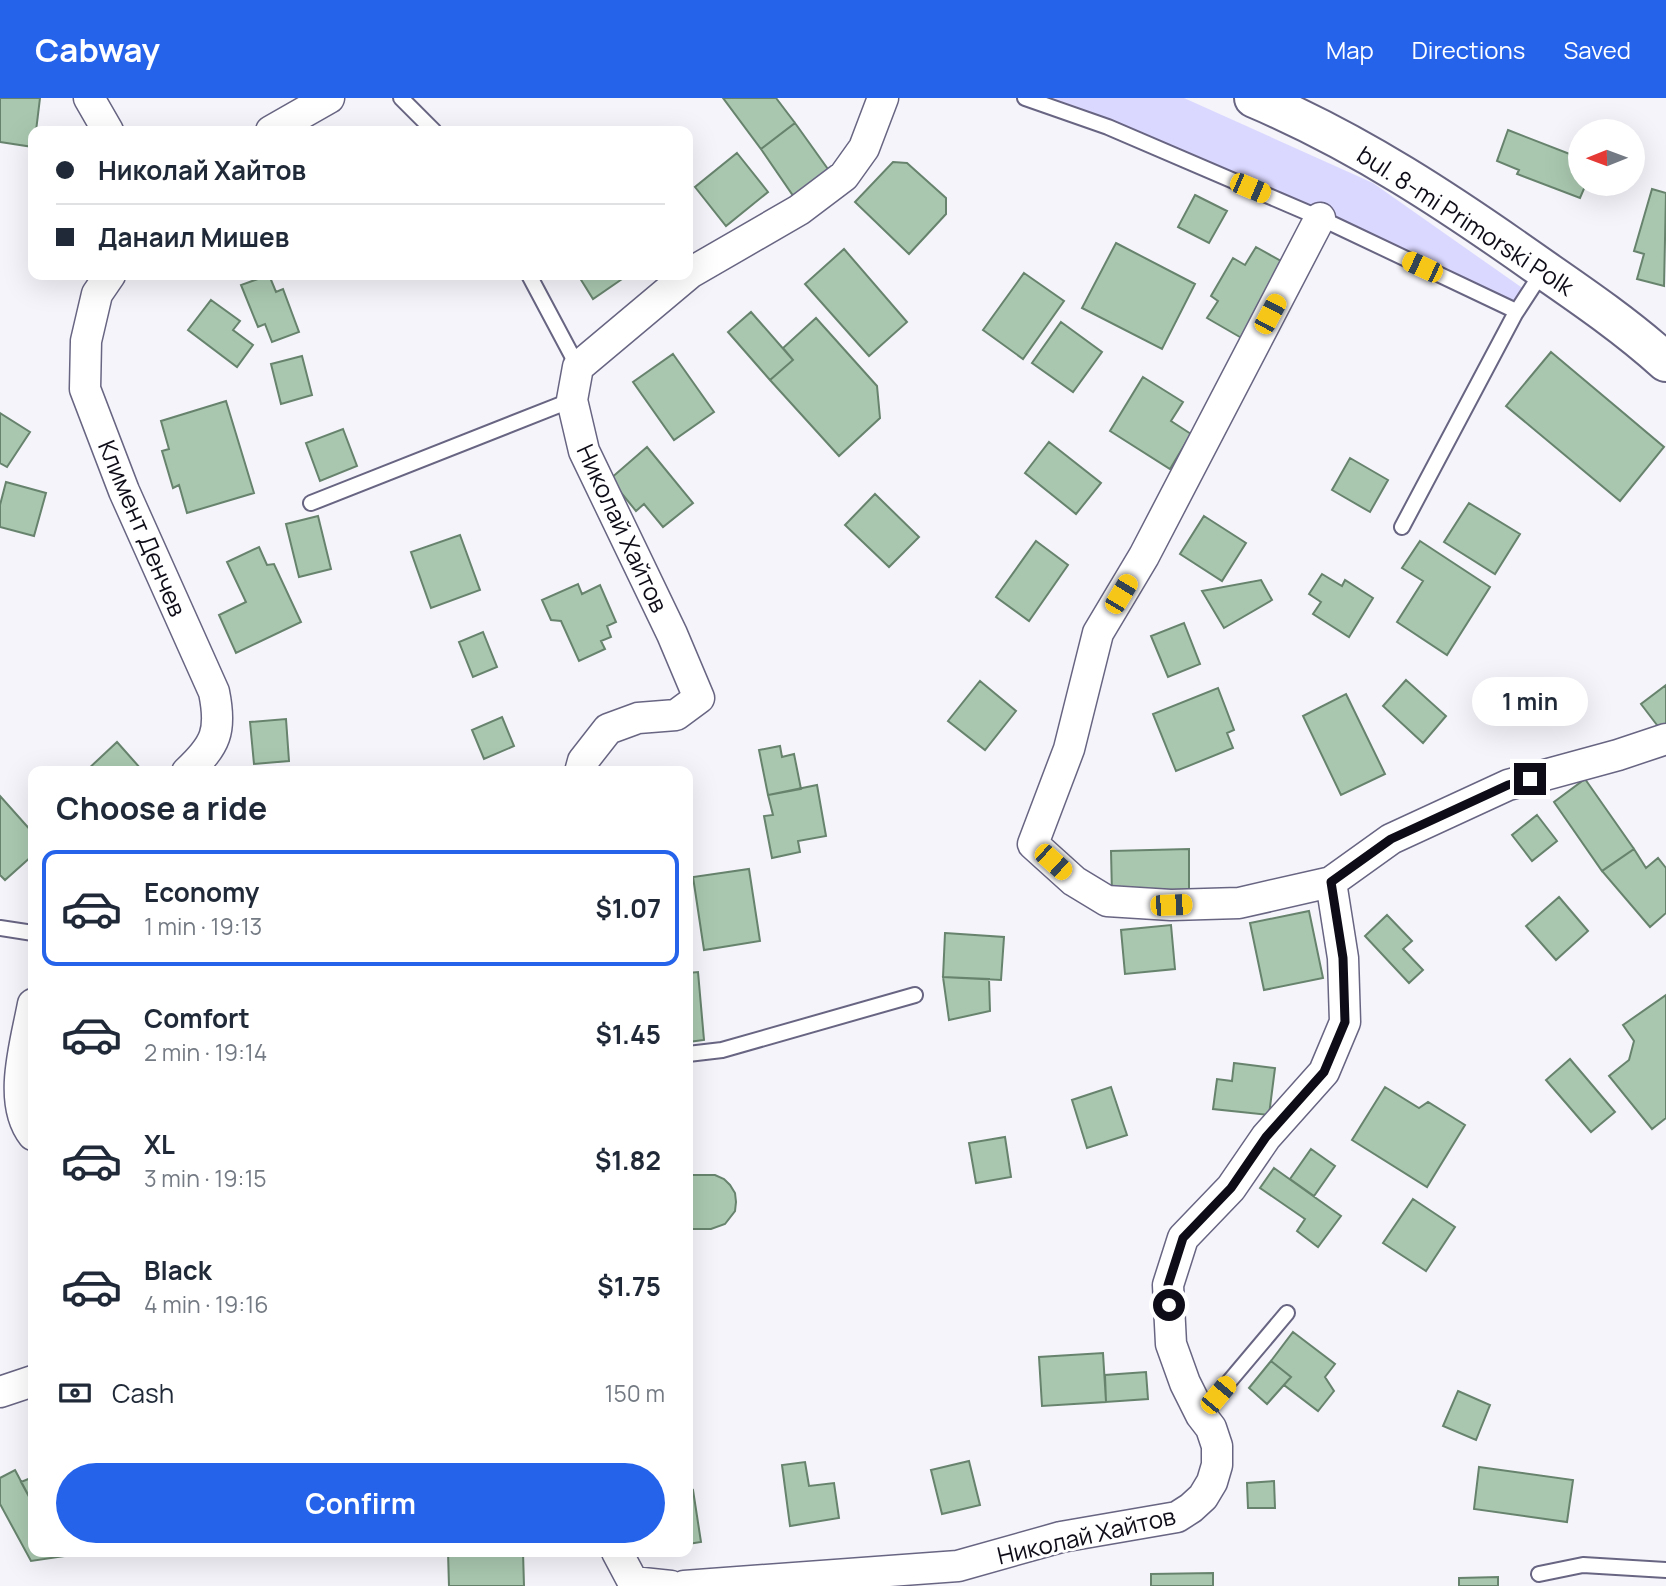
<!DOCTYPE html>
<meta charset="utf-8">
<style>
:root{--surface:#fff;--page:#f6f6f7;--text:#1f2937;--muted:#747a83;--line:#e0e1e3;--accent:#2563eb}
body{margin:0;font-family:Manrope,sans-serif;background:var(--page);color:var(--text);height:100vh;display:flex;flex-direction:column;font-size:26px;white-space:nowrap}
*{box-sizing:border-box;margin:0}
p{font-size:23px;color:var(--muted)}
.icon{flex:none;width:38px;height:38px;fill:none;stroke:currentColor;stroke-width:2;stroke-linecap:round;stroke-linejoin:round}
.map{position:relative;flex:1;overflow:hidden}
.side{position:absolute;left:28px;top:668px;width:665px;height:791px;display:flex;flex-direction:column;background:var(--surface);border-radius:14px;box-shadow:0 7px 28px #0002}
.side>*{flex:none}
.hud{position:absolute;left:28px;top:28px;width:665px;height:154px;border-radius:14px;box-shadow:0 7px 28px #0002;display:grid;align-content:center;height:154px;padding:0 28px;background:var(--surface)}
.needle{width:46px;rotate:269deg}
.tools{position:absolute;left:1568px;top:21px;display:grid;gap:14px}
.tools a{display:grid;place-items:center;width:77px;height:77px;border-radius:50%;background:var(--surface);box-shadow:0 7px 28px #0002;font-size:35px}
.end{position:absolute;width:32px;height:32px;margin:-16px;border:9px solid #0e0c17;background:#fff;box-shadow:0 0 0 4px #fff}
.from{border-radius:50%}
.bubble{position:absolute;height:49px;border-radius:24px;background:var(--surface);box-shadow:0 7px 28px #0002;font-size:23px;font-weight:700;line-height:49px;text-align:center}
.car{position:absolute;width:21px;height:42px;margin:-21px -10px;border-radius:9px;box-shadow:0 0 5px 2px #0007;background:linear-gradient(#f5c518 24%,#345 0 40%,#f5c518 0 76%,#345 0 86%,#f5c518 0)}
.hud b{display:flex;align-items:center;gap:24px;height:66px;font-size:26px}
.hud b+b{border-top:2px solid var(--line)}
.hud i{width:18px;height:18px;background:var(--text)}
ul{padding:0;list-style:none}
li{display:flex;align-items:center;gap:21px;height:116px;margin:0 14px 10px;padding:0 14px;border:4px solid transparent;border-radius:14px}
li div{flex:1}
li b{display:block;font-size:26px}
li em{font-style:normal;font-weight:700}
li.selected{border-color:var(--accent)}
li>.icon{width:63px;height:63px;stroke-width:1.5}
h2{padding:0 28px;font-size:32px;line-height:84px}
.pay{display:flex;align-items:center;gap:18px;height:77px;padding:0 28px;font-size:26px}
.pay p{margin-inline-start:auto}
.cta{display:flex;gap:14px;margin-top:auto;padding:14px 28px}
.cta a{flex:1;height:80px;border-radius:42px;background:var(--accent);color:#fff;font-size:28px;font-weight:700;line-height:80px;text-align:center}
header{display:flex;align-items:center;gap:42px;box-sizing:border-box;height:98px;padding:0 35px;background:var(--accent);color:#fff}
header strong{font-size:33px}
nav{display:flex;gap:38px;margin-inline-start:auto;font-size:24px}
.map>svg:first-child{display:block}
.green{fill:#dbd8ff}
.building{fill:#a9c7af;stroke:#67836d;stroke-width:2}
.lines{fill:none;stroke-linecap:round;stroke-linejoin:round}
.service-casing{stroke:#686583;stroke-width:18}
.minor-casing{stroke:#686583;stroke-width:33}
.secondary-casing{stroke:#686583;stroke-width:42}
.service{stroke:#fff;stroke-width:14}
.minor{stroke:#fff;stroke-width:30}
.secondary{stroke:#fff;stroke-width:38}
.route{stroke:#0e0c17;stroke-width:9}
.labels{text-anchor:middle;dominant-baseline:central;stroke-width:6;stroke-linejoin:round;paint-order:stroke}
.street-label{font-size:24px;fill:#0e0c17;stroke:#fff}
</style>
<header>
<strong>Cabway</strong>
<nav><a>Map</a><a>Directions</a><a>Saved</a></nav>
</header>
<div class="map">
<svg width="1666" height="1488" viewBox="0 0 1666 1488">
<rect width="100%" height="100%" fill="#f4f4fa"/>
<path class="green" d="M1025 0H1184L1373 85 1528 194 1516 213 1350 136Z"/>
<path class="building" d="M0 0H40L36 33H33V49L0 44Z
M723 0H776L795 25 761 51Z
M795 25 830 74 794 99 761 51Z
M1508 32 1580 60V86H1586L1580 100 1517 76 1519 72 1497 63Z
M737 55 768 94 726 128 695 89Z
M893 64 907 65 946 100V116L909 156 855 104Z
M1652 91 1666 95 1664 188 1637 181 1644 156 1634 153Z
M1195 97 1227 113 1209 145 1178 129Z
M1116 145 1195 186 1162 251 1082 210Z
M1256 149 1288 167 1245 242 1207 220 1218 203 1211 198 1233 160 1245 167Z
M844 151 907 224 869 258 805 186Z
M1024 175 1064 203 1023 261 983 232Z
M269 177 276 194 283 191 299 234 272 244 265 226 258 229 241 187Z
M578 177H624L625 179 593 201Z
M211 202 240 223 233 232 253 247 237 269 188 232Z
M751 214 793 262 770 282 728 234Z
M816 220 877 288 880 320 839 358 770 282 793 262 783 250Z
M1061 224 1102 254 1073 294 1032 265Z
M1551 254 1664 349 1620 403 1506 308Z
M673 256 714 314 674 342 633 284Z
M302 258 312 297 281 306 271 266Z
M1143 279 1183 304 1171 323 1191 336 1170 371 1110 333Z
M226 303 254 395 187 415 179 387 173 390 162 353 169 351 161 323Z
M0 315 30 334 7 369 0 365Z
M343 331 357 368 320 383 306 345Z
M1049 344 1101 385 1076 416 1025 375Z
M647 349 693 405 663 429 644 406 636 413 610 381Z
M1350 360 1388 382 1370 414 1332 392Z
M6 384 46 395 34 438 0 429V407Z
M875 396 919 439 889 469 845 427Z
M1469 405 1520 436 1495 476 1444 444Z
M318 418 331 471 299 479 286 426Z
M1204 418 1246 445 1222 483 1180 456Z
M460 437 480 492 431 510 411 454Z
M1036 443 1068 467 1029 523 996 499Z
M1420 443 1490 489 1447 557 1397 524 1423 483 1402 470Z
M259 449 267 467 274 466 301 524 236 555 219 517 246 504 227 464Z
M1322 476 1342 488 1345 482 1373 500 1349 539 1313 516 1321 504 1309 496Z
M1261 482 1272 502 1224 530 1202 493Z
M578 486 582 496 600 487 616 524 607 528 611 539 601 543 605 551 579 563 561 523 551 522 542 502Z
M1184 525 1200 566 1168 579 1151 538Z
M483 534 497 569 473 579 459 544Z
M1406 582 1446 618 1423 645 1383 608Z
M980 583 1016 613 985 652 948 623Z
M1666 587V627L1660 631 1641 606Z
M1218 590 1234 632 1227 635 1233 650 1176 673 1153 616Z
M1346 596 1385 676 1341 697 1303 618Z
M502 619 514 648 484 661 472 632Z
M286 621 289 663 254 666 250 624Z
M117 644 141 671 139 674H85Z
M780 648 782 659 794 656 801 691 768 697 759 652Z
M1585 681 1634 751 1602 773 1554 704Z
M817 687 826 738 798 743 800 754 772 760 764 718 773 717 768 697Z
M0 698 33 735V757L5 782 0 777Z
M1537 717 1557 743 1532 763 1512 737Z
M1189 751V795L1112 796 1111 753Z
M1634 751 1646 770 1658 760 1666 770V815L1650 829 1602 773Z
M749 771 760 843 704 852 693 779Z
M1559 799 1588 833 1556 862 1526 828Z
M1309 813 1323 880 1264 892 1250 825Z
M1387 817 1412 843 1403 851 1423 872 1409 885 1365 838Z
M1171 827 1175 871 1125 876 1121 832Z
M945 835 1004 839 1001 882 943 879Z
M698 874 704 942 688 944V875Z
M943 879 989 881 990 913 949 922Z
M1666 897V1020L1652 1031 1609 978 1629 962 1634 943 1623 927Z
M1570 961 1615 1014 1591 1034 1546 982Z
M1234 965 1275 970 1269 1017 1213 1011 1217 981 1232 983Z
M1111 989 1127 1037 1087 1050 1072 1002Z
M1385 989 1419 1010 1428 1004 1465 1027 1427 1089 1352 1042Z
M1005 1039 1011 1079 976 1085 969 1045Z
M1311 1051 1335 1068 1314 1098 1290 1081Z
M1274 1070 1341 1118 1318 1149 1297 1133 1305 1121 1260 1090Z
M688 1077H715L724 1081 730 1087 735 1095 736 1104 735 1113 725 1126 711 1131H688Z
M1413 1101 1455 1129 1426 1173 1383 1145Z
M1293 1234 1335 1266 1325 1279 1334 1293 1318 1313 1284 1287 1291 1279 1271 1263Z
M1103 1255 1106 1304 1042 1308 1039 1259Z
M1271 1263 1291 1279 1267 1306 1249 1290Z
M1146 1274 1148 1301 1106 1304 1105 1277Z
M1458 1293 1490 1307 1476 1342 1443 1328Z
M969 1363 980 1407 942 1416 931 1372Z
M805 1364 809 1388 834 1385 839 1420 790 1428 782 1367Z
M1479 1369 1573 1382 1567 1424 1474 1411Z
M15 1372 33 1406V1454H92L31 1463 0 1406V1380Z
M33 1379V1406L21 1384Z
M1274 1383 1275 1410H1248L1247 1385Z
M693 1392 701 1444 688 1446V1393Z
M448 1454H523L524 1488H449Z
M1213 1475V1488H1151V1476Z
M1498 1479V1488H1459V1480Z"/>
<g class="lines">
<defs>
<path id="service" d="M401 0 434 33
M1025 0 1108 29 1320 120 1516 213
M529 177 578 269
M311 405 572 302
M1402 429 1515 216 1543 173
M0 830 33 835
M688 956 722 952 915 897
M1201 1317 1287 1215
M1539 1476 1583 1467 1666 1472"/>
<path id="minor" d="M89 0 108 33
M271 33 329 0
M1320 120 1144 458 1098 535 1069 651 1033 746 1074 783 1107 803 1171 807 1239 805 1331 784
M110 177 97 196 86 243 85 291 124 393 214 594C222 633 216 647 187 674
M580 674 583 663 608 631 638 620 676 617 699 600 672 536 584 353 572 302 578 269 690 175 799 112 844 78 864 50 883 0
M33 906C26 944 7 1004 33 1037
M0 1294 33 1283
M617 1454 633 1484 671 1488
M684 1488 958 1468 1061 1439 1177 1419 1191 1410 1203 1399 1212 1384 1217 1367V1348L1211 1330 1201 1317 1185 1285 1171 1246 1168 1187 1183 1140 1231 1090 1266 1039 1324 974 1345 924 1343 860 1331 784 1391 741 1508 687 1618 657 1666 641"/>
<path id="secondary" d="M1254 0C1358 44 1450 105 1543 171 1585 200 1627 229 1666 264"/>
</defs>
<use href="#service" class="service-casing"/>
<use href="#minor" class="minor-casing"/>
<use href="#secondary" class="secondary-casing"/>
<use href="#service" class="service"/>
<use href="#minor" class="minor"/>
<use href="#secondary" class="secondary"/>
</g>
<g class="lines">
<path class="route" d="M1169 1207 1168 1187 1183 1140 1231 1090 1266 1039 1324 974 1345 924 1343 860 1331 784 1391 741 1508 687 1530 681"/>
</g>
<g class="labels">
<g class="street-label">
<text transform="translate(1466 122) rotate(33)">bul. 8-mi Primorski Polk</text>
<text transform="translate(143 430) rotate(67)">Климент Денчев</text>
<text transform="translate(623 430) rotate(65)">Николай Хайтов</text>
<text transform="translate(1086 1437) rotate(-13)">Николай Хайтов</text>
</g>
</g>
</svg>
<div class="tools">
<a><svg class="needle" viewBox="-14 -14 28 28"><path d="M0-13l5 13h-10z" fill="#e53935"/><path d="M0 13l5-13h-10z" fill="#747a83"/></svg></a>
</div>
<i class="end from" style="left:1169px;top:1207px"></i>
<i class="end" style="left:1530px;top:681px"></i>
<div class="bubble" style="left:1472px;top:579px;width:116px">1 min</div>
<i class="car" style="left:1250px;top:90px;rotate:113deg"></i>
<i class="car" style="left:1422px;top:169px;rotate:295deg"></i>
<i class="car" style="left:1270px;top:216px;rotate:28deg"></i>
<i class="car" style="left:1121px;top:496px;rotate:31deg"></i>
<i class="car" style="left:1053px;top:764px;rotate:132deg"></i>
<i class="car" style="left:1171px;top:807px;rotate:88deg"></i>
<i class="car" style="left:1218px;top:1297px;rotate:40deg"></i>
<div class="hud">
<b><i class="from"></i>Николай Хайтов</b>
<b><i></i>Данаил Мишев</b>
</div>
<section class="side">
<h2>Choose a ride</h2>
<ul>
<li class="selected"><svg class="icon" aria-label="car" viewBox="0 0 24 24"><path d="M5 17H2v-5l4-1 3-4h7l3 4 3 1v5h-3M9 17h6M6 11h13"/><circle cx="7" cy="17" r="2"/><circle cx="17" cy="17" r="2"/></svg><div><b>Economy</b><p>1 min · 19:13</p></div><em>$1.07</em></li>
<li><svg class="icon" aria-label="car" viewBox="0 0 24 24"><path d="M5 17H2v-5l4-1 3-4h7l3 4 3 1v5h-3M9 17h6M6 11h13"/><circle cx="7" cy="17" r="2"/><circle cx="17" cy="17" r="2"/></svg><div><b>Comfort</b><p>2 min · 19:14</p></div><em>$1.45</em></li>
<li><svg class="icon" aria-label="car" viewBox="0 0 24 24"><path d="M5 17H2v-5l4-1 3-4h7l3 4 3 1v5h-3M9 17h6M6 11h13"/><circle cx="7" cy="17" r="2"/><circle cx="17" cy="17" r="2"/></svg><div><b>XL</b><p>3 min · 19:15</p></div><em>$1.82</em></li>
<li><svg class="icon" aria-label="car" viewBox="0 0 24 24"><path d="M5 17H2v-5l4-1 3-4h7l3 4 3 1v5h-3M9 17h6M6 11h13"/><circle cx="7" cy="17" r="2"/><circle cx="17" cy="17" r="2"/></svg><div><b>Black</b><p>4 min · 19:16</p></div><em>$1.75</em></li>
</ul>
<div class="pay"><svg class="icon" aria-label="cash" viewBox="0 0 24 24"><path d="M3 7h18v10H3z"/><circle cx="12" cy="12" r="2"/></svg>Cash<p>150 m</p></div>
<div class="cta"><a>Confirm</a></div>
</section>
</div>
